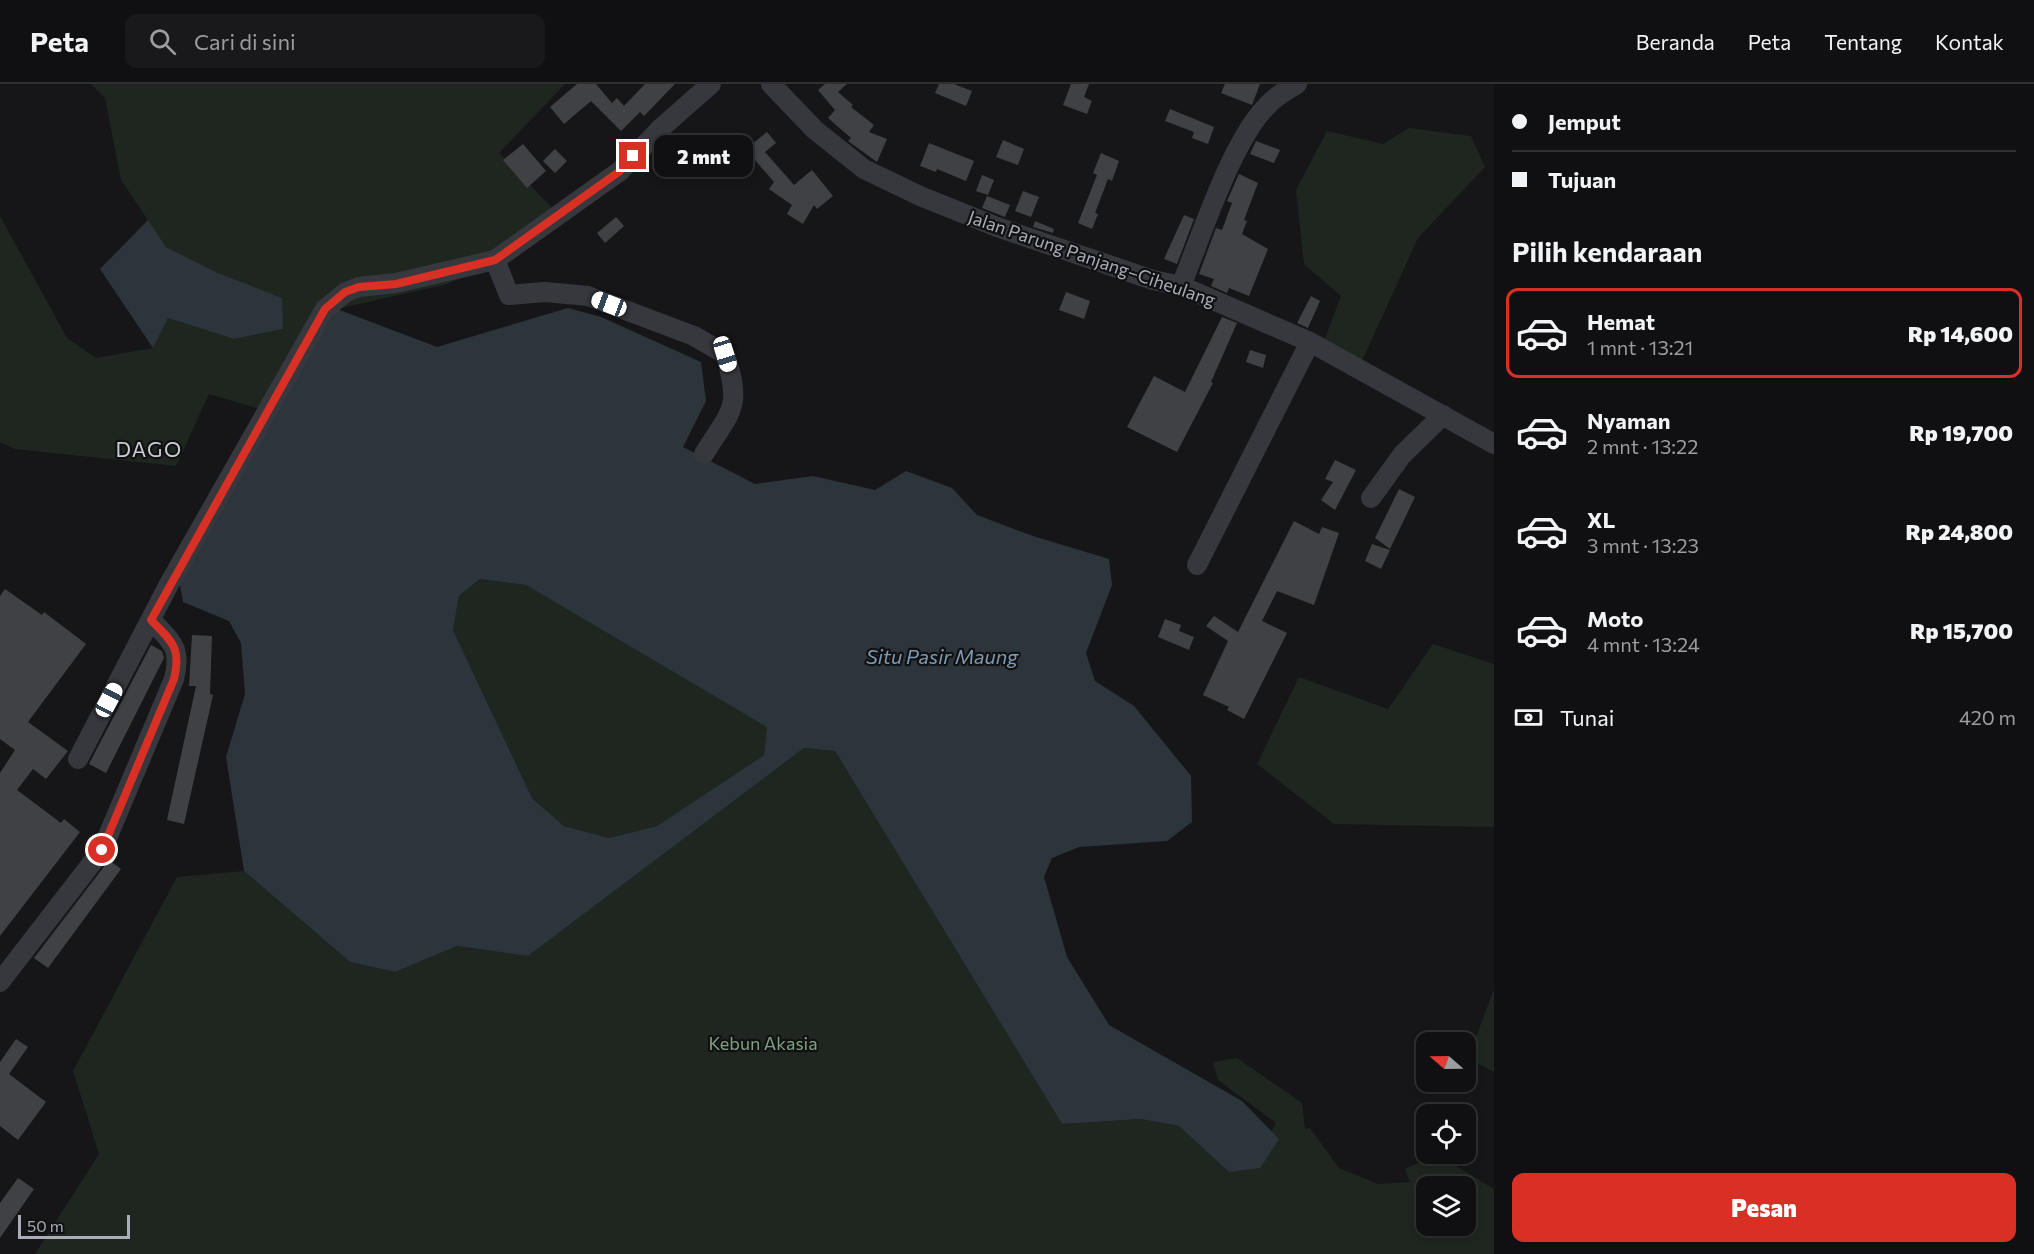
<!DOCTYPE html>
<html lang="id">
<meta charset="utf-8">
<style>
:root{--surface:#101012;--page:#19191b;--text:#f1f3f6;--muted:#9c9d9f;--line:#303032;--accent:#d93025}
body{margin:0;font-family:Commissioner,sans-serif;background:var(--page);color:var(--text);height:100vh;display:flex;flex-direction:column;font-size:22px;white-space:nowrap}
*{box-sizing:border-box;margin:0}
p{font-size:20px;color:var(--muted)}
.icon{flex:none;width:33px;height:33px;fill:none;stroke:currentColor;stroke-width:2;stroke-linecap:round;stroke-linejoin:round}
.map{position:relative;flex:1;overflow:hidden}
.side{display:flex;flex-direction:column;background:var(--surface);width:540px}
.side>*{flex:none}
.banner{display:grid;align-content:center;height:132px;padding:0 18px;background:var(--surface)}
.needle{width:39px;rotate:290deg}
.fabs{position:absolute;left:1416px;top:948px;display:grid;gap:12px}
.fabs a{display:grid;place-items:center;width:60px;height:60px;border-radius:12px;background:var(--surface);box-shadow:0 3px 9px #0003,0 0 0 2px var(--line);font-size:30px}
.scale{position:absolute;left:18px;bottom:15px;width:112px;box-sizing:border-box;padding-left:6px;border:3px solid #a8adb8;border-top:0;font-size:16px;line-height:21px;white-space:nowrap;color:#a8adb8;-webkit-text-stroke:4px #111113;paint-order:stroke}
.end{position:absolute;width:27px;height:27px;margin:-14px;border:8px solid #d93025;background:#fff;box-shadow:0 0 0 3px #fff}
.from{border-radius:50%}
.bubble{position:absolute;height:42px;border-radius:12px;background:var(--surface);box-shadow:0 3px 9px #0003,0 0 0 2px var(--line);font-size:20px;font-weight:800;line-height:42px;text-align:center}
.car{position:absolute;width:18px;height:36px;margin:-18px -9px;border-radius:8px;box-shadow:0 0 4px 2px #0007;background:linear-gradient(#fff 24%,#345 0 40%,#fff 0 76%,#345 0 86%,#fff 0)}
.banner b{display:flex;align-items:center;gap:21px;height:57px;font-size:22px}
.banner b+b{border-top:2px solid var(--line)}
.banner i{width:15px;height:15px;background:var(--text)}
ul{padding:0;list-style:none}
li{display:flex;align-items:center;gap:18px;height:90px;margin:0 12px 9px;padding:0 6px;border:3px solid transparent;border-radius:12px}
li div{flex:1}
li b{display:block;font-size:22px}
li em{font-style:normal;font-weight:800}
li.selected{border-color:var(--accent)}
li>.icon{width:54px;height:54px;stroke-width:1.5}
h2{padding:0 18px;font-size:27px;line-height:72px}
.pay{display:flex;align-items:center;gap:15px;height:66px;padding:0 18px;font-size:22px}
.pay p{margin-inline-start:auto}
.primary-button{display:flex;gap:12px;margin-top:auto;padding:12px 18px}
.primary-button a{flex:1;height:69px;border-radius:12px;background:var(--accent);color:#fff;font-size:24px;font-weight:800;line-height:69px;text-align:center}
header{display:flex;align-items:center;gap:36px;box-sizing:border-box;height:84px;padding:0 30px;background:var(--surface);border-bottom:2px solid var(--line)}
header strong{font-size:28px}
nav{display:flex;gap:33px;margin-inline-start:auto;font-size:21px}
.search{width:420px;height:54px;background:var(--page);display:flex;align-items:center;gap:15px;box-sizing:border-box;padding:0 21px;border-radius:12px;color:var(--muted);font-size:22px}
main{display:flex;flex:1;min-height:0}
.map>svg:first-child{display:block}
.green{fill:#1e261f;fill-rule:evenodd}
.water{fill:#2c353c;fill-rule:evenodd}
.building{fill:#404145}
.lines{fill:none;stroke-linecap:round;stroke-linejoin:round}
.minor{stroke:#37383d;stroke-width:20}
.route{stroke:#d93025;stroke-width:8}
.labels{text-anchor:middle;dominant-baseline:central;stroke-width:4.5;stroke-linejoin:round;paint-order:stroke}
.street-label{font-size:18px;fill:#a8adb8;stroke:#111113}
.park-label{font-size:18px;fill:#7fa381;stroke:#111113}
.water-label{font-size:20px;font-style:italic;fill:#7f9bb3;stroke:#111113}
.quarter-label{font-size:21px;letter-spacing:1.5px;fill:#c9ccd4;stroke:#111113}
</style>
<header>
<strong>Peta</strong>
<div class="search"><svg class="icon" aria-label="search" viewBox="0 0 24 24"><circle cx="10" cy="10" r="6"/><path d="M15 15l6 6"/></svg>Cari di sini</div>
<nav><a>Beranda</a><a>Peta</a><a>Tentang</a><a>Kontak</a></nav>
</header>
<main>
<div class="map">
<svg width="1494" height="1170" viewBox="0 0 1494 1170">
<rect width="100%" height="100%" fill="#161618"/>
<path class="green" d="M91 0H565L499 69 562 134 540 154 448 200 337 225 273 329 209 310 176 382 15 365 0 358V132L67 254 96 274 153 264 168 234 234 255 283 245 281 214 218 189 166 163 121 96 105 14Z
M1409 44 1471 52 1485 83 1418 154 1356 290 1319 270 1341 212 1304 180 1296 106 1327 47 1383 60Z
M480 495 526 501 768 643 764 671 657 742 609 754 564 742 532 714 453 546 459 512Z
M1433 560 1494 580V743L1334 740 1257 680 1299 593 1388 625Z
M804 664 835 667 1062 1040 1141 1035 1179 1042 1229 1088 1254 1078 1276 1039 1218 996 1213 978 1237 974 1302 1019 1305 1045 1310 1044 1339 1084 1378 1100 1410 1098 1405 1085 1436 1070 1494 1105V1170H35L99 1070 73 987 177 793 244 787 350 878 395 888 457 862 528 872ZM1426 1102H1466V1142H1426Z
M1494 905V988L1468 974Z"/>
<path class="water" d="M148 136 166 163 218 189 282 214 283 245 234 255 168 234 153 264 100 185Z
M568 224 601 233 701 278 706 317 683 363 755 400 813 392 875 406 906 387 952 404 977 431 1033 452 1109 475 1112 501 1086 569 1095 597 1134 622 1191 692 1192 738 1167 757 1079 763 1052 774 1044 793 1067 873 1109 941 1242 1017 1279 1055 1260 1084 1229 1088 1179 1042 1141 1035 1062 1040 835 667 804 664 528 872 457 862 395 888 350 878 244 787 226 673 245 610 241 559 229 537 183 518 179 495 273 329 337 225 437 263ZM480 495 526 501 767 643 764 671 657 742 609 754 564 742 532 714 453 546 459 512Z"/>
<path class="building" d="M577 0H596L612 19 617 14 624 22 645 0H675L644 32 640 28 621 47 591 17 564 40 550 23Z
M825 0H847L838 8 853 21 851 23 874 41 869 48 887 55 877 78 848 57 851 54 828 34 835 26 818 6Z
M939 0H954L972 7 966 22 935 9Z
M1071 0H1089L1084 13 1092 17 1087 30 1063 21Z
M1225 0H1260L1252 21 1221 9Z
M1170 25 1214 43 1208 60 1192 54 1194 48 1165 37Z
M767 48 776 59 765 68 794 101 812 86 833 112 817 125 814 121 803 140 787 130 792 121 769 105 774 98 755 76 742 87 732 76Z
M1003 56 1024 65 1018 81 996 73Z
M1256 57 1280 66 1274 79 1250 70Z
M929 59 974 77 966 97 937 85 936 88 920 82Z
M523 60 546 87 527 104 503 76Z
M555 65 567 77 555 89 543 77Z
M1101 69 1119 77 1112 97 1108 95 1095 129 1098 130 1092 145 1078 139 1097 91 1093 89Z
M1239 90 1258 99 1244 136 1247 137 1242 150 1268 165 1249 212 1229 204 1227 209 1211 202 1214 195 1199 190 1216 144 1222 146 1232 119 1227 117Z
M982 91 994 96 988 111 976 107Z
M1023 107 1039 113 1031 133 1015 127Z
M987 112 1010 121 1005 133 982 124Z
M1184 131 1194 135 1177 180 1164 175Z
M616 133 624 142 605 159 597 149Z
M1035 137 1054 145 1053 149 1033 143Z
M1066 208 1090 217 1084 235 1059 226Z
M1311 212 1320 217 1308 244 1297 239Z
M1222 233 1237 239 1211 298 1213 299 1177 368 1127 343 1154 292 1185 308Z
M1250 266 1266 271 1263 284 1246 278Z
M1335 376 1356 386 1335 426 1321 416 1333 398 1325 395Z
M1399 405 1415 413 1390 465 1375 454Z
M1294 437 1319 450 1322 443 1339 449 1314 521 1277 507 1262 537 1287 549 1244 635 1227 626 1229 623 1203 611 1228 557 1206 542 1214 532 1238 548Z
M1372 460 1390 466 1381 485 1365 477Z
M5 505 42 531 44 528 86 560 28 638 68 667 46 695 33 685 17 706 61 739 64 735 80 748 0 852V689L15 666 0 655V512Z
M1165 535 1181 541 1179 547 1194 553 1189 566 1158 553Z
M192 551 212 552 210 610 213 611 184 740 167 736 196 602H189Z
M151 561 162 567 164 574 106 689 89 680Z
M109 776 121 785 48 884 34 874Z
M16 955 28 963 9 990 46 1018 18 1056 0 1042V978Z
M18 1094 34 1105 0 1154V1119Z"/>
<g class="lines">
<path class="minor" d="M771 0 815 46 864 85 920 112 997 143 1153 196 1181 202 1310 258 1494 360
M495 176 509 211 545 208 588 212 694 252 725 270C742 324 732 325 704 370
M1181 202C1201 153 1230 62 1264 25 1273 14 1285 7 1297 0
M1371 414 1402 371 1443 331
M1197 481 1310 258
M78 675 168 502 325 225 346 208 359 203 396 199 495 176 620 87 661 44 711 0
M0 898 102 766 174 595C182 563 171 557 151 536"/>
</g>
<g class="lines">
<path class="route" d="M102 766 174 595C182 563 171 557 151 536L325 225 345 208 359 203 396 200 495 176 620 87 633 72"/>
</g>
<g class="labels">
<g class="street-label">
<text transform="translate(1092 174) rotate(19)">Jalan Parung Panjang–Ciheulang</text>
</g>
<g class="park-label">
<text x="763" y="959">Kebun Akasia</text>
</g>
<g class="water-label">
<text x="942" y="572">Situ Pasir Maung</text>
</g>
<g class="quarter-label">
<text x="149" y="364">DAGO</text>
</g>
</g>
</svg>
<div class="fabs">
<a><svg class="needle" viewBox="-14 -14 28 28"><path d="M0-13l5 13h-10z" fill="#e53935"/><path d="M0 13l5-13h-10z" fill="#9c9d9f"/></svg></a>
<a><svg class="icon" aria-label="locate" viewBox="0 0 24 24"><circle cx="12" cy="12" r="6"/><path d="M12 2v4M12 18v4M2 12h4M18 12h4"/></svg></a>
<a><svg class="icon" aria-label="layers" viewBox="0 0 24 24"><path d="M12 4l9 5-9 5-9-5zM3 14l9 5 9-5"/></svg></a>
</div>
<div class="scale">50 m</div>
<i class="end from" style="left:102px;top:766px"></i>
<i class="end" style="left:633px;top:72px"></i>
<div class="bubble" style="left:654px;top:51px;width:99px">2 mnt</div>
<i class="car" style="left:609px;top:220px;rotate:291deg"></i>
<i class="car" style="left:725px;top:270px;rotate:163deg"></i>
<i class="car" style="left:109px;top:616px;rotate:28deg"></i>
</div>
<section class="side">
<div class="banner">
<b><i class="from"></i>Jemput</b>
<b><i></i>Tujuan</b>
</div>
<h2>Pilih kendaraan</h2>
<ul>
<li class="selected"><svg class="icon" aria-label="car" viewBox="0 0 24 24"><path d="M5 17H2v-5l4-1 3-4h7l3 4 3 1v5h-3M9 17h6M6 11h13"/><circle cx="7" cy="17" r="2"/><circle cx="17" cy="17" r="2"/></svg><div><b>Hemat</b><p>1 mnt · 13:21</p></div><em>Rp 14,600</em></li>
<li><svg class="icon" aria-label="car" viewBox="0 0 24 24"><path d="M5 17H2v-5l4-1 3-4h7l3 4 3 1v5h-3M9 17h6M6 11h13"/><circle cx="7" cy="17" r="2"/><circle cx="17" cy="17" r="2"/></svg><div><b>Nyaman</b><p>2 mnt · 13:22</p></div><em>Rp 19,700</em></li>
<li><svg class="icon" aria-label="car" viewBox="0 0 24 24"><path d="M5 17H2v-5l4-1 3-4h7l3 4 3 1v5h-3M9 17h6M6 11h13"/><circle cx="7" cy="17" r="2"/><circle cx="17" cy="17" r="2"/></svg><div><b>XL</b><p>3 mnt · 13:23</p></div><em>Rp 24,800</em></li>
<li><svg class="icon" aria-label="car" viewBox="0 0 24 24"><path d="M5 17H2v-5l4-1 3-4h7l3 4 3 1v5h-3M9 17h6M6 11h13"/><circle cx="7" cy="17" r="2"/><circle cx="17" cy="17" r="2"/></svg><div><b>Moto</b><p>4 mnt · 13:24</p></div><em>Rp 15,700</em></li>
</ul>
<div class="pay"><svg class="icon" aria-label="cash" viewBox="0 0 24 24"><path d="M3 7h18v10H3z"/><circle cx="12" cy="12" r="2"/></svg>Tunai<p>420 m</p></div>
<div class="primary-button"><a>Pesan</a></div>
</section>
</main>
